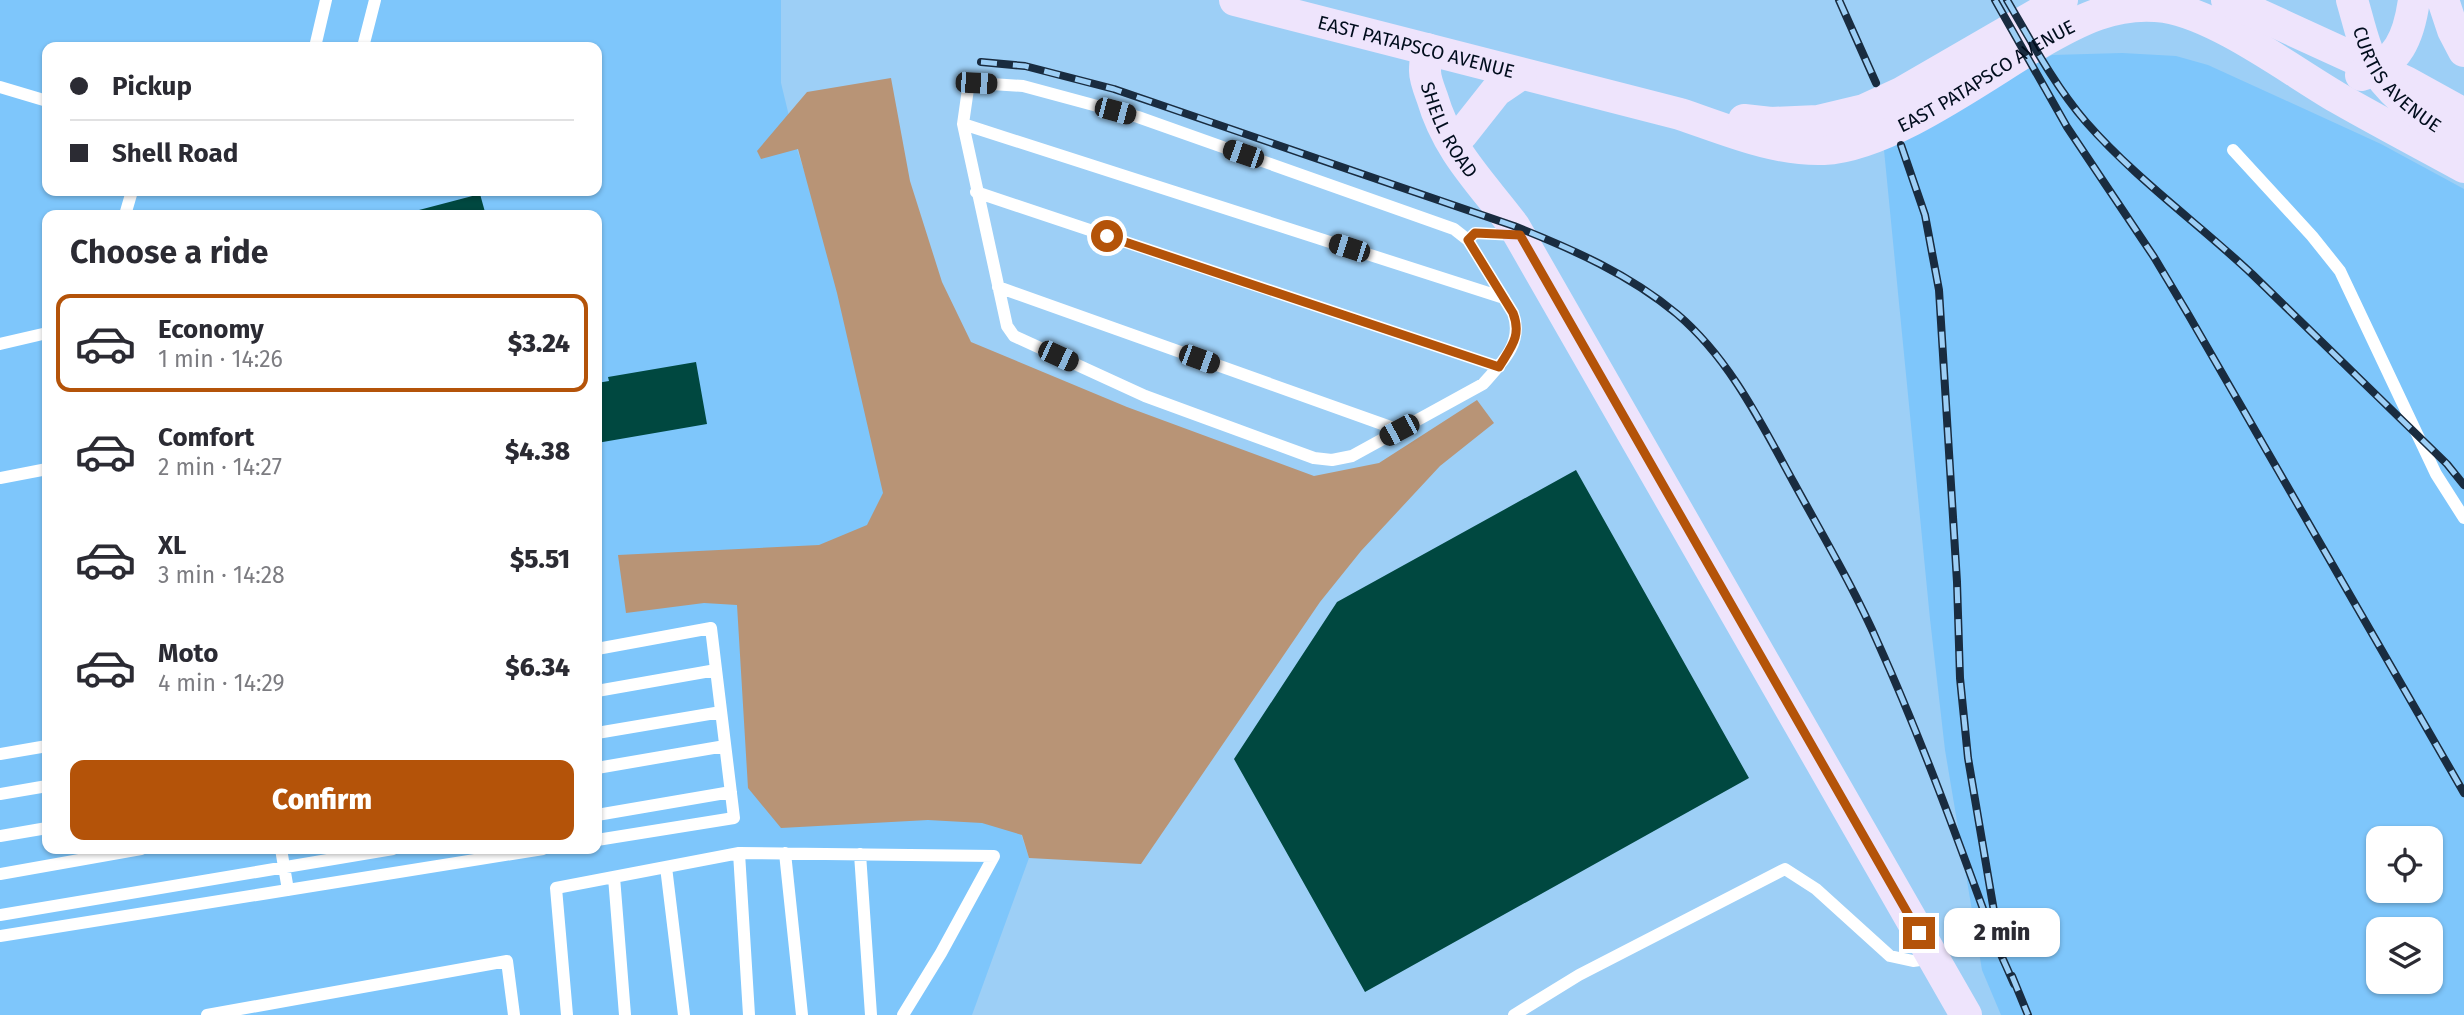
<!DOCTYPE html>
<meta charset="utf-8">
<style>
:root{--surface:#fff;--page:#f2f2f3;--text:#2b2b33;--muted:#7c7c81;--line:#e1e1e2;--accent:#b45309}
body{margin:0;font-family:"Fira Sans",sans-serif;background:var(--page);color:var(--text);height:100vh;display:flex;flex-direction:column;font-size:26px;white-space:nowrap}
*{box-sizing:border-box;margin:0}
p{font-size:23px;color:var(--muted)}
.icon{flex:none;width:38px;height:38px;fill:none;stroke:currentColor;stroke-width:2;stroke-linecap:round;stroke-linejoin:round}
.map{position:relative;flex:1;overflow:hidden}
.side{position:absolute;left:42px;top:210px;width:560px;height:644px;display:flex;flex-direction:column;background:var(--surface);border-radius:14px;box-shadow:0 2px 5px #0004}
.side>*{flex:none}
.banner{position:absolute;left:42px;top:42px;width:560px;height:154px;border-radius:14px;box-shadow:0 2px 5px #0004;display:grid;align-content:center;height:154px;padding:0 28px;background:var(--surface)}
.controls{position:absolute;left:2366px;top:826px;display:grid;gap:14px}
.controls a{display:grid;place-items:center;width:77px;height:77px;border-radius:14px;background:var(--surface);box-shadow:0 2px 5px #0004;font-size:35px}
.end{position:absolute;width:32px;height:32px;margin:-16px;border:9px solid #b45309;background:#fff;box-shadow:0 0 0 4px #fff}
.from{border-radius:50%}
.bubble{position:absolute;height:49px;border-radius:14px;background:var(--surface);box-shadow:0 2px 5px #0004;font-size:23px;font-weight:800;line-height:49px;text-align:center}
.car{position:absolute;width:21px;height:42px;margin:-21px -10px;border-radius:9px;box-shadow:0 0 5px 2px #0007;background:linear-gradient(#222 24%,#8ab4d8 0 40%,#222 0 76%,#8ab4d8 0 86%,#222 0)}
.banner b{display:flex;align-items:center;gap:24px;height:66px;font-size:26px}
.banner b+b{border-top:2px solid var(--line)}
.banner i{width:18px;height:18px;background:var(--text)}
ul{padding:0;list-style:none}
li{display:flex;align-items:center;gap:21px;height:98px;margin:0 14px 10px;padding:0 14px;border:4px solid transparent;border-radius:14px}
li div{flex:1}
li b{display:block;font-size:26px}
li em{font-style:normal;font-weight:800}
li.active{border-color:var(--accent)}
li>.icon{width:63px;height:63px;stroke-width:1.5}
h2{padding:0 28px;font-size:32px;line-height:84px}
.cta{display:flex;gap:14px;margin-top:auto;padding:14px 28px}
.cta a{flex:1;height:80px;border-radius:14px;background:var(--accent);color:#fff;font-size:28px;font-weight:800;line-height:80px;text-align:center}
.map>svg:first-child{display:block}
.built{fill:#7ec6fb;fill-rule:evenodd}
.green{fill:#b89476}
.building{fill:#004840}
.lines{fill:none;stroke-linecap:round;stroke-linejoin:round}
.lane{stroke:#fff;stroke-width:12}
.secondary{stroke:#eee4fc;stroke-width:32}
.rail-casing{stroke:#192c40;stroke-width:8}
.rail{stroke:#9dcff6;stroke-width:5;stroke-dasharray:16;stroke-linecap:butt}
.route{stroke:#b45309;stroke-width:9}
.labels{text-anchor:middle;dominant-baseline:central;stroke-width:7;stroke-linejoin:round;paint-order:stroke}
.street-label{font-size:19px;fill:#000d1d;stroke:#9dcff6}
</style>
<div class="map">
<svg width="2464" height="1015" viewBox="0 0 2464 1015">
<rect width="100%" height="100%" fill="#9dcff6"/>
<path class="built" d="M0 0H781V83L797 149 1029 858 972 1015H0ZM47 47H597V191H47ZM47 215H597V849H47Z
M2122 53 2176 56 2208 65 2381 144 2464 189V1015H2001L1982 970 1945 750 1930 619 1884 150 2052 55ZM2378 838H2431V891H2378ZM2378 929H2431V982H2378Z"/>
<path class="green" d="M891 78 910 181 942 282 971 342 1127 407 1314 476 1379 463 1477 400 1494 423 1440 466 1361 551 1320 602 1141 864 1029 858 1022 835 982 823 928 820 781 828 748 788 737 605 704 603 626 613 618 555 819 545 867 525 883 493 837 293 798 149 761 159 757 151 807 92Z"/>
<path class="building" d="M480 194 485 212 473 215H420L419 210Z
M696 362 707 424 597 443V383L609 381 608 377Z
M1576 470 1749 778 1365 992 1234 759 1337 602Z"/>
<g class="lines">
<path class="lane" d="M315 47 326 0
M363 47 375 0
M0 87 47 101
M963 124 1504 298
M2233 150 2312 236 2340 271 2436 474 2464 518
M976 192 1499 367
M125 215 132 191
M1468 240 1513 313C1524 342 1502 363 1483 384L1352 456 1332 460 1314 458 1145 396 1014 336 1007 326 963 124 968 89 976 83 1023 86 1138 117 1454 229 1468 240 1475 233 1516 235
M998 287 1399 430
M0 344 47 333
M0 478 47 469
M597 649 711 628 734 818 597 840
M597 691 716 670
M597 733 721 712
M0 754 47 746
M597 768 725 746
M0 794 47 786
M597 815 731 792
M0 836 47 828
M281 849 288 890
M739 853 749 1015
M785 853 802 1015
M860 854 871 1015
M666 867 684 1015
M0 874 141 849
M614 877 625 1015
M0 915 393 849
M0 936 543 849
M207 1015 507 961 514 1015
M567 1015 556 888 739 853 994 856 941 953 903 1015
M1514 1015 1579 975 1785 869 1816 889 1890 956 1913 961 1933 958"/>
<g class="secondary">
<path id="s1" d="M1235 0 1680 114C1725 129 1775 151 1824 149 1888 146 1981 78 2036 45 2077 21 2116 0 2165 7 2219 16 2290 70 2338 98 2380 122 2422 144 2464 167"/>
<path d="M2227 0 2406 82 2464 114"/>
<path id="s2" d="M2352 0C2359 23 2364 50 2377 71 2398 102 2433 124 2464 143"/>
<path d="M2443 0 2453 30 2464 51"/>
<path id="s3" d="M1427 49C1426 56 1425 63 1425 71 1425 79 1429 89 1432 97 1448 152 1481 182 1514 226L1966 1015"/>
<path d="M2361 75C2398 65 2409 36 2414 0"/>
<path d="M1744 120 1771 123 1818 121 1864 110 1901 93 2062 0"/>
<path d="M1462 134 1496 91 1521 74"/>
</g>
<defs>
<path id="rail" d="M1839 0 1876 83
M1995 0 2067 127 2154 257 2188 314 2464 793
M2007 0C2031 41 2055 86 2086 122 2136 179 2198 223 2253 275L2447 464 2464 485
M981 62 1025 66 1114 89 1514 226C1572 249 1629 274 1677 314 1730 359 1761 423 1794 483 1823 536 1854 588 1878 643 1921 738 1958 840 1994 939L2014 984
M1901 145 1925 215 1939 290 1957 582 1960 678 1968 758 1996 923
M2012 976 2028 1015"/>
</defs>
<use href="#rail" class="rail-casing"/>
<use href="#rail" class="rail"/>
</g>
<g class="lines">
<path class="route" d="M1107 236 1499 367C1511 347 1522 336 1513 313L1468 240 1475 233 1520 235 1919 933"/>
</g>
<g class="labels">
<g class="street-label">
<text stroke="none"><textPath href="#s1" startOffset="187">EAST PATAPSCO AVENUE</textPath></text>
<text stroke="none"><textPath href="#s1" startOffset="788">EAST PATAPSCO AVENUE</textPath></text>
<text stroke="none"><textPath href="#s2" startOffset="94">CURTIS AVENUE</textPath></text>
<text stroke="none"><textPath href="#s3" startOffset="86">SHELL ROAD</textPath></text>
</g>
</g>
</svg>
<div class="controls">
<a><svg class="icon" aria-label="locate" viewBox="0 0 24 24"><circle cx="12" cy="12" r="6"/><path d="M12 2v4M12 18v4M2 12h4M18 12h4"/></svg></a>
<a><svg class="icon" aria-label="layers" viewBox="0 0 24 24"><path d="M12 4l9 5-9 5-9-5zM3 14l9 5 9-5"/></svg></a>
</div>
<i class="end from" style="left:1107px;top:236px"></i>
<i class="end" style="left:1919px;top:933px"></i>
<div class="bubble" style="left:1944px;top:908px;width:116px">2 min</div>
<i class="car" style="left:976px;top:83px;rotate:93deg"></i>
<i class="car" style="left:1115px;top:111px;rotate:105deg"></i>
<i class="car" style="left:1243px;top:154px;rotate:289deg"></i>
<i class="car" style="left:1349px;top:248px;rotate:288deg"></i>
<i class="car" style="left:1058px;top:356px;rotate:115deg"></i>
<i class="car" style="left:1199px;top:359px;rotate:110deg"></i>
<i class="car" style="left:1399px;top:430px;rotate:242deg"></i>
<div class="banner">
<b><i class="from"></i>Pickup</b>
<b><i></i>Shell Road</b>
</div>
<section class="side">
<h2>Choose a ride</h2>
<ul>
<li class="active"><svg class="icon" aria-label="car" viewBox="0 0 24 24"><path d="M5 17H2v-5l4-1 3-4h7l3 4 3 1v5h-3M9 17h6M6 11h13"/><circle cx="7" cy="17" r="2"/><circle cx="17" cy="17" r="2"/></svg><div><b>Economy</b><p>1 min · 14:26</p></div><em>$3.24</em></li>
<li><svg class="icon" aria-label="car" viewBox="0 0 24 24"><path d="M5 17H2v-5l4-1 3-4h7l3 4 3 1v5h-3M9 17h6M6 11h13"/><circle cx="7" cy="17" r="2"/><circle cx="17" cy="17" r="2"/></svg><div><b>Comfort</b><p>2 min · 14:27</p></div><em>$4.38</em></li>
<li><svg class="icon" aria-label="car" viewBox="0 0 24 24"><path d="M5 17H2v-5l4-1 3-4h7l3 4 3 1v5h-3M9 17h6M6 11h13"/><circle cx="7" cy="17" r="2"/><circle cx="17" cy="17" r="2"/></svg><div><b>XL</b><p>3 min · 14:28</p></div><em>$5.51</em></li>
<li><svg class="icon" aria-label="car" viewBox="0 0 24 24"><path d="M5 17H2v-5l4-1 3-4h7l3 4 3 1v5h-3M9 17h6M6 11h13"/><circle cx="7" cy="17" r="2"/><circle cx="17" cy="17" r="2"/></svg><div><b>Moto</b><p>4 min · 14:29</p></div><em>$6.34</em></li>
</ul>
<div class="cta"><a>Confirm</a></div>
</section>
</div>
